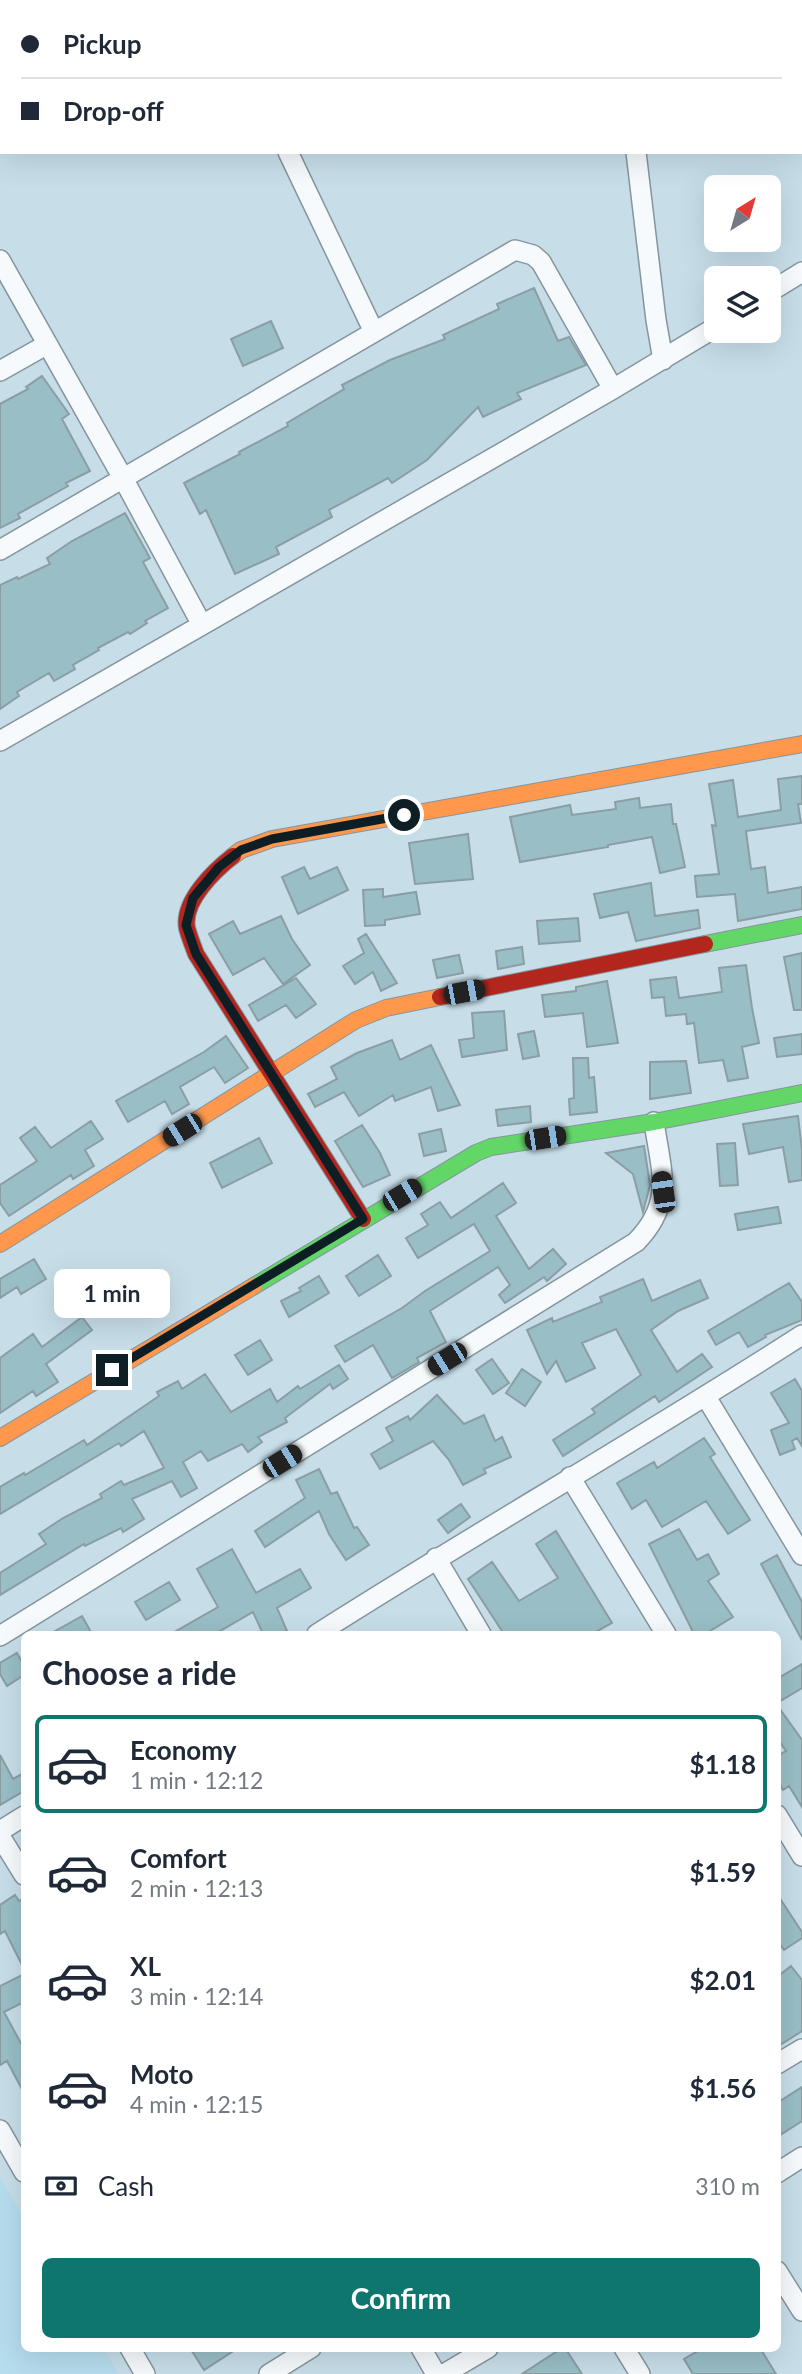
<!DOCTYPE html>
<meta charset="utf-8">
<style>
:root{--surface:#fff;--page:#f6f6f7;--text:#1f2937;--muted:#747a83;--line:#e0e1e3;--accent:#0f766e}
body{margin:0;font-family:Lato,sans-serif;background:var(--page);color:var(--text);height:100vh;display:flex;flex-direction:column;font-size:26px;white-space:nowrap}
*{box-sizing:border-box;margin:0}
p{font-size:23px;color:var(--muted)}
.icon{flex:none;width:38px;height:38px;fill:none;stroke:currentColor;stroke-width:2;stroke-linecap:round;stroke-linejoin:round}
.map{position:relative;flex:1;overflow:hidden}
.drawer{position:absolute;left:21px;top:1631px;width:760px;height:721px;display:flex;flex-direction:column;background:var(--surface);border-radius:10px;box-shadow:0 7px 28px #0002}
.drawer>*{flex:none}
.hud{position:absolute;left:0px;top:0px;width:803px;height:154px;box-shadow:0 7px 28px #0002;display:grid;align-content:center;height:154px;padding:0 21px;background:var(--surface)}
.needle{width:46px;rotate:37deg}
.tools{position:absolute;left:704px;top:175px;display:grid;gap:14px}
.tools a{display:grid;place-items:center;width:77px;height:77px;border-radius:10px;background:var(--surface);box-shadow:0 7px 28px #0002;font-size:35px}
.end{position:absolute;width:32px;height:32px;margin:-16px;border:9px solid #0e1e25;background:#fff;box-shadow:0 0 0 4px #fff}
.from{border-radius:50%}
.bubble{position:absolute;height:49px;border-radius:10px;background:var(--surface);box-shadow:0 7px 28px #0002;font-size:23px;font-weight:700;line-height:49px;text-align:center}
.car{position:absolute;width:21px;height:42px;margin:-21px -10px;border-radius:9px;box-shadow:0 0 5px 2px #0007;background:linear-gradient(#222 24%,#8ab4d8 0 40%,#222 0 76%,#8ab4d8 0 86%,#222 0)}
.hud b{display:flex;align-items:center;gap:24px;height:66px;font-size:26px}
.hud b+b{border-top:2px solid var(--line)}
.hud i{width:18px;height:18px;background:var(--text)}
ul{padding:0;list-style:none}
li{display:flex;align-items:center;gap:21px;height:98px;margin:0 14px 10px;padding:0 7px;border:4px solid transparent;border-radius:10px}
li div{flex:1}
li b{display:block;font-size:26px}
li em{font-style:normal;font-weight:700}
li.active{border-color:var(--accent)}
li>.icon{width:63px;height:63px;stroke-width:1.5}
h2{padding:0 21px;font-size:32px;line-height:84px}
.pay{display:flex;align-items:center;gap:18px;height:77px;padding:0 21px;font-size:26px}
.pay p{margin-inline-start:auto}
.action{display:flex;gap:14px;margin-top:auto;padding:14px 21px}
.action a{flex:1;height:80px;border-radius:10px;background:var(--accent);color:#fff;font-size:28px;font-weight:700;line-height:80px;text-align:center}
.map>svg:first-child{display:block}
.built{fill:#b6ddee}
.building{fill:#99bec6;stroke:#8a9ea4;stroke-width:2}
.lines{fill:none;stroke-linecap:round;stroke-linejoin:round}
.street-casing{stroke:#84959e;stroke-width:22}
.fast-casing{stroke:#84959e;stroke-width:18}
.slow-casing{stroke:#84959e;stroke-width:18}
.jam-casing{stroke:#84959e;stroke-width:18}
.street{stroke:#f7fafc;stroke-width:19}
.fast{stroke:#63d668;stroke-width:16}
.slow{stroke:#ff974d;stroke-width:16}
.jam{stroke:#b3261e;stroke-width:16}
.route{stroke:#0e1e25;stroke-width:9}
</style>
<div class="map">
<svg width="802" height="2374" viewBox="0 0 802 2374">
<rect width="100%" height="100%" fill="#c7dee9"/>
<path class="built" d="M0 2177 24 2218V2348L103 2349 119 2374H0Z"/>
<path class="building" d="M534 288 558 341 569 337 586 365 517 393 521 399 483 417 478 407 427 460 392 483 388 478 329 510 332 517 276 547 279 554 235 574 206 510 200 514 184 483 240 454 239 452 288 426 287 423 344 389 342 385 390 360 445 339 443 335 499 309 497 304Z
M271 321 283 348 243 366 231 339Z
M42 376 69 414 62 419 90 471 66 483 68 486 18 514 20 518 0 528V404L28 389 26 387Z
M125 513 150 558 143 562 168 608 145 621 147 623 130 634 128 632 98 648 99 650 73 665 75 669 54 681 49 673 17 692 19 696 0 709V585L17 577 18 579 50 564 47 558 72 541Z
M802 776V804H798L801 823 746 831 751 869 765 867 768 893 802 887V909L738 921 735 894 697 897 695 876 719 874 712 825 716 826 709 784 733 780 738 817 781 810 778 779Z
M639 798 640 808 671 804 673 824H676L685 867 660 873 652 837 608 845V847L520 862 510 817 570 805 572 815 616 809 615 802Z
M468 834 473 879 415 884 409 843Z
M304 867 310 879 337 867 348 890 298 914 282 877Z
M651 883 655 916 698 910 700 928 636 941 628 912 600 918 594 894Z
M383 889V897L416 892 420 914 385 920V925L365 926 363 890Z
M281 916 292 939 310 965 283 984 264 958 233 975 209 934 233 921 240 934Z
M578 918 580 941 539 944 537 921Z
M366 934 397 983 381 991 373 972 355 984 343 966 364 953 358 939Z
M522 947 524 964 498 969 496 951Z
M802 953V1010H794L784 957Z
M459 955 463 973 437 978 433 960Z
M746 965 752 1008 759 1043 742 1047 748 1078 728 1081 723 1060 699 1063 694 1023 687 1024 686 1014 666 1016 664 997 652 998 650 980 676 977 679 998 722 992 719 968Z
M296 978 316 1004 296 1018 286 1005 258 1021 249 1005Z
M607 981 618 1043 587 1047 583 1013 545 1017 542 995 576 991V987Z
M504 1011 507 1050 462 1057 459 1040 474 1038 472 1013Z
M534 1031 539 1056 523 1059 518 1034Z
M802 1034V1054L777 1057 774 1038Z
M226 1036 248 1068 225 1083 214 1067 180 1087 189 1104 172 1114 165 1101 128 1122 116 1101 204 1052Z
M392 1040 400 1060 431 1045 460 1105 438 1111 431 1087 395 1101 393 1095 359 1116 344 1092 315 1107 308 1094 337 1079 331 1067 357 1053Z
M573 1058H588L589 1078 594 1077 597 1112 570 1115 569 1099 574 1098Z
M686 1061 691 1093 650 1099V1062Z
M530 1106 531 1122 498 1126 496 1110Z
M798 1116 802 1150V1180L789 1182 783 1147 749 1154 743 1124Z
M91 1121 103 1139 85 1150 94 1166 73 1179 71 1175 9 1216 0 1203V1185L37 1161 20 1138 35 1127 51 1148Z
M362 1125 380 1153 390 1175 363 1187 335 1141Z
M441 1129 446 1151 424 1156 419 1134Z
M259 1138 272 1163 222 1188 210 1163Z
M735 1143 738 1185 720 1186 717 1144Z
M644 1146 650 1185 643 1212 633 1174 606 1153Z
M503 1183 516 1203 496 1216 529 1269 553 1249 566 1264 547 1281 544 1277 505 1303 499 1295 510 1285 498 1267 430 1311 446 1342 417 1358 419 1362 392 1378 373 1345 345 1362 335 1346 402 1308 425 1291 490 1251 474 1224 418 1258 406 1238 428 1225 421 1214 440 1202 451 1218Z
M778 1207 781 1223 738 1230 735 1214Z
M378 1255 391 1276 359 1296 346 1276Z
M34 1259 46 1279 21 1294 17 1287 0 1298V1279Z
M319 1276 329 1293 289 1317 281 1301 301 1291 299 1288Z
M643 1279 652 1301 700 1280 708 1298 678 1311 651 1330 677 1372 702 1354 712 1367 659 1402 655 1396 563 1456 553 1440 595 1413 592 1409 641 1375 616 1329 582 1343 595 1368 566 1382 556 1361 547 1374 527 1330 552 1318 553 1322 602 1302 600 1297Z
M789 1283 802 1302V1320L765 1335 766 1337 748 1347 739 1332 716 1345 708 1331Z
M82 1317 92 1330 46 1364 58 1382 36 1396 33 1391 0 1413V1358L33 1334 42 1347Z
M260 1340 272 1360 248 1375 235 1355Z
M492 1359 509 1383 493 1394 476 1370Z
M339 1365 348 1379 333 1389 330 1384 285 1418 287 1422 258 1437 262 1442 248 1452 242 1444 208 1461 201 1451 183 1462 197 1488 181 1497 172 1481 132 1499 144 1519 123 1532 121 1528 85 1546 84 1544 0 1595V1573L46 1544 39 1534 63 1518 102 1498 100 1494 121 1481 124 1485 164 1468 144 1431 121 1446 119 1443 0 1514V1487L24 1473 25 1475 84 1440 87 1445 159 1396 157 1392 178 1381 182 1389 205 1374 231 1412 270 1389 277 1402 298 1386 300 1389Z
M522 1369 541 1382 525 1406 506 1393Z
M795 1379 802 1391V1446L797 1438 792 1441 795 1449 780 1455 771 1430 789 1423 771 1393Z
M437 1395 464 1424 484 1415 495 1441 502 1437 511 1457 484 1469 486 1473 463 1485 449 1460 433 1441 380 1469 371 1454 393 1441 386 1428 408 1416 410 1420Z
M704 1438 715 1454 710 1457 750 1520 728 1534 706 1501 662 1527 646 1500 632 1509 617 1483 654 1462 657 1468Z
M319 1469 331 1494 337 1492 354 1528 357 1527 369 1545 346 1560 329 1534 319 1511 265 1547 255 1531 305 1498 296 1480Z
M461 1504 470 1517 448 1533 438 1520Z
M679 1529 697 1560 708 1554 719 1574 708 1581 733 1617 705 1634H694L649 1544Z
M556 1531 612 1623 592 1634H504L468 1579 492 1562 519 1601 558 1578 536 1544Z
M232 1549 256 1593 300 1569 311 1588 277 1608 287 1631 278 1634H263L253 1612 215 1634H171L218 1607 197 1569Z
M777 1555 802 1602V1640L761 1564Z
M169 1582 180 1600 146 1620 135 1602Z
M82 1616 92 1634H50Z
M17 1653 24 1666V1675L7 1686 0 1674V1663Z
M802 1664V1688L777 1703V1679Z
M777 1705 802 1740V1807L789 1786 783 1790 777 1779V1756L786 1751 777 1738Z
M0 1755 13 1779 24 1773V1791L0 1805Z
M777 1894 802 1932V1938L784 1950 777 1940Z
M15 1895 19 1901 24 1898V1969L5 1931 0 1934V1905Z
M791 1966 802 1980V2031L777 2047V1977Z
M24 1974V2002L4 2012 24 2049V2093L7 2061 0 2065V1986Z
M802 2087V2121L777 2137V2103Z
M190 2348H238L204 2370Z
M562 2348H565L582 2374H522Z
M703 2348H760L776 2374H693L684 2359Z"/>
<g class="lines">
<defs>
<path id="street" d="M618 0V2
M0 38H2
M288 152 374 332
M636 152 656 320 663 360
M0 260 124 480 202 625
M768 293 802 272
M0 371 46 345
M0 550 515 250 533 255 541 262 613 389
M0 741 613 389 716 327
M706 1397 802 1555
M570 1477 666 1634
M436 1558 481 1634
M317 1634C477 1532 642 1438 802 1335
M0 1636 636 1242C675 1202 661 1171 654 1122
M777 1815 802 1856
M0 1831 24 1816
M0 1836 24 1875
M777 2064 802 2049
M0 2130 24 2172
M777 2173 802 2157
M777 2271 802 2311
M130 2348 145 2374
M421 2348 436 2374
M624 2348 640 2374
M269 2374 311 2348
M444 2374 488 2348"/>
<path id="fast" d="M705 944 802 925
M254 1286 476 1153 491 1147 654 1122 802 1093"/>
<path id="slow" d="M233 856 241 850 272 839 802 744
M0 1244 356 1020 386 1008 440 997
M0 1438 254 1286"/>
<path id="jam" d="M233 856C215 870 182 901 187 928 189 936 193 946 196 954L363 1219
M440 997 705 944"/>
</defs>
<use href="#street" class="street-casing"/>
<use href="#fast" class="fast-casing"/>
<use href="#slow" class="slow-casing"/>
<use href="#jam" class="jam-casing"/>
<use href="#street" class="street"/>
<use href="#fast" class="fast"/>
<use href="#slow" class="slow"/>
<use href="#jam" class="jam"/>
</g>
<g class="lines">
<path class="route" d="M112 1370 363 1219 196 954 186 925 193 898 219 867 241 850 272 839 404 815"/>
</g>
</svg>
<div class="tools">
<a><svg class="needle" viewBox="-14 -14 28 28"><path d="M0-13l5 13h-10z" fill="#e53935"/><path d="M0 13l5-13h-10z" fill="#747a83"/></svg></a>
<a><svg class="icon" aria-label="layers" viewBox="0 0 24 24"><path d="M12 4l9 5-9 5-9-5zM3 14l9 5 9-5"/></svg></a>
</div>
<i class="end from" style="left:404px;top:815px"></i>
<i class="end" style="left:112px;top:1370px"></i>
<div class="bubble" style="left:54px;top:1269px;width:116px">1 min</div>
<i class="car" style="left:464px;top:992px;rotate:79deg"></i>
<i class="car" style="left:182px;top:1130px;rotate:238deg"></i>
<i class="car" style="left:545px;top:1138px;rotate:81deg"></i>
<i class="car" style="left:663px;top:1192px;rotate:352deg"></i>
<i class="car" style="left:402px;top:1195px;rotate:59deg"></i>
<i class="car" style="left:447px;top:1359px;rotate:238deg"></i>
<i class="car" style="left:282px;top:1461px;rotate:58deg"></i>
<div class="hud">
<b><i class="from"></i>Pickup</b>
<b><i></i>Drop-off</b>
</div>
<section class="drawer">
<h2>Choose a ride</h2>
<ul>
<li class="active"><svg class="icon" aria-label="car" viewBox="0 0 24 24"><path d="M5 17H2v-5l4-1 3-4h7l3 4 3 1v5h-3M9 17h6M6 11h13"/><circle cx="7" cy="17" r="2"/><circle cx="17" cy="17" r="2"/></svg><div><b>Economy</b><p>1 min · 12:12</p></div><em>$1.18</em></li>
<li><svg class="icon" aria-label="car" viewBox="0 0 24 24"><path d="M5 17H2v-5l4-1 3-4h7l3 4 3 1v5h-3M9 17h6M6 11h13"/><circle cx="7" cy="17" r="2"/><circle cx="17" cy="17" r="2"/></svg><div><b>Comfort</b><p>2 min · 12:13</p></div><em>$1.59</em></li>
<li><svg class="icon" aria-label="car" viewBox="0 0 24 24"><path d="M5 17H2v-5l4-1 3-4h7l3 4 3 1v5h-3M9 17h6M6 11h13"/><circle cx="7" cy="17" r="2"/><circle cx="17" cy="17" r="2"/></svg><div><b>XL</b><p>3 min · 12:14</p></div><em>$2.01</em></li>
<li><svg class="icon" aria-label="car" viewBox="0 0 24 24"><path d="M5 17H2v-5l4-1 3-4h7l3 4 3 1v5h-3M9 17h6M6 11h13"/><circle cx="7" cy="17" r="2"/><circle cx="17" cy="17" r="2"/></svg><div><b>Moto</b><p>4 min · 12:15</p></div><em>$1.56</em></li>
</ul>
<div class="pay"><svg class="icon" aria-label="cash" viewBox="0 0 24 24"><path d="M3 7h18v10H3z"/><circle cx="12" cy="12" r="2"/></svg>Cash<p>310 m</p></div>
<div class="action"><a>Confirm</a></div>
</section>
</div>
